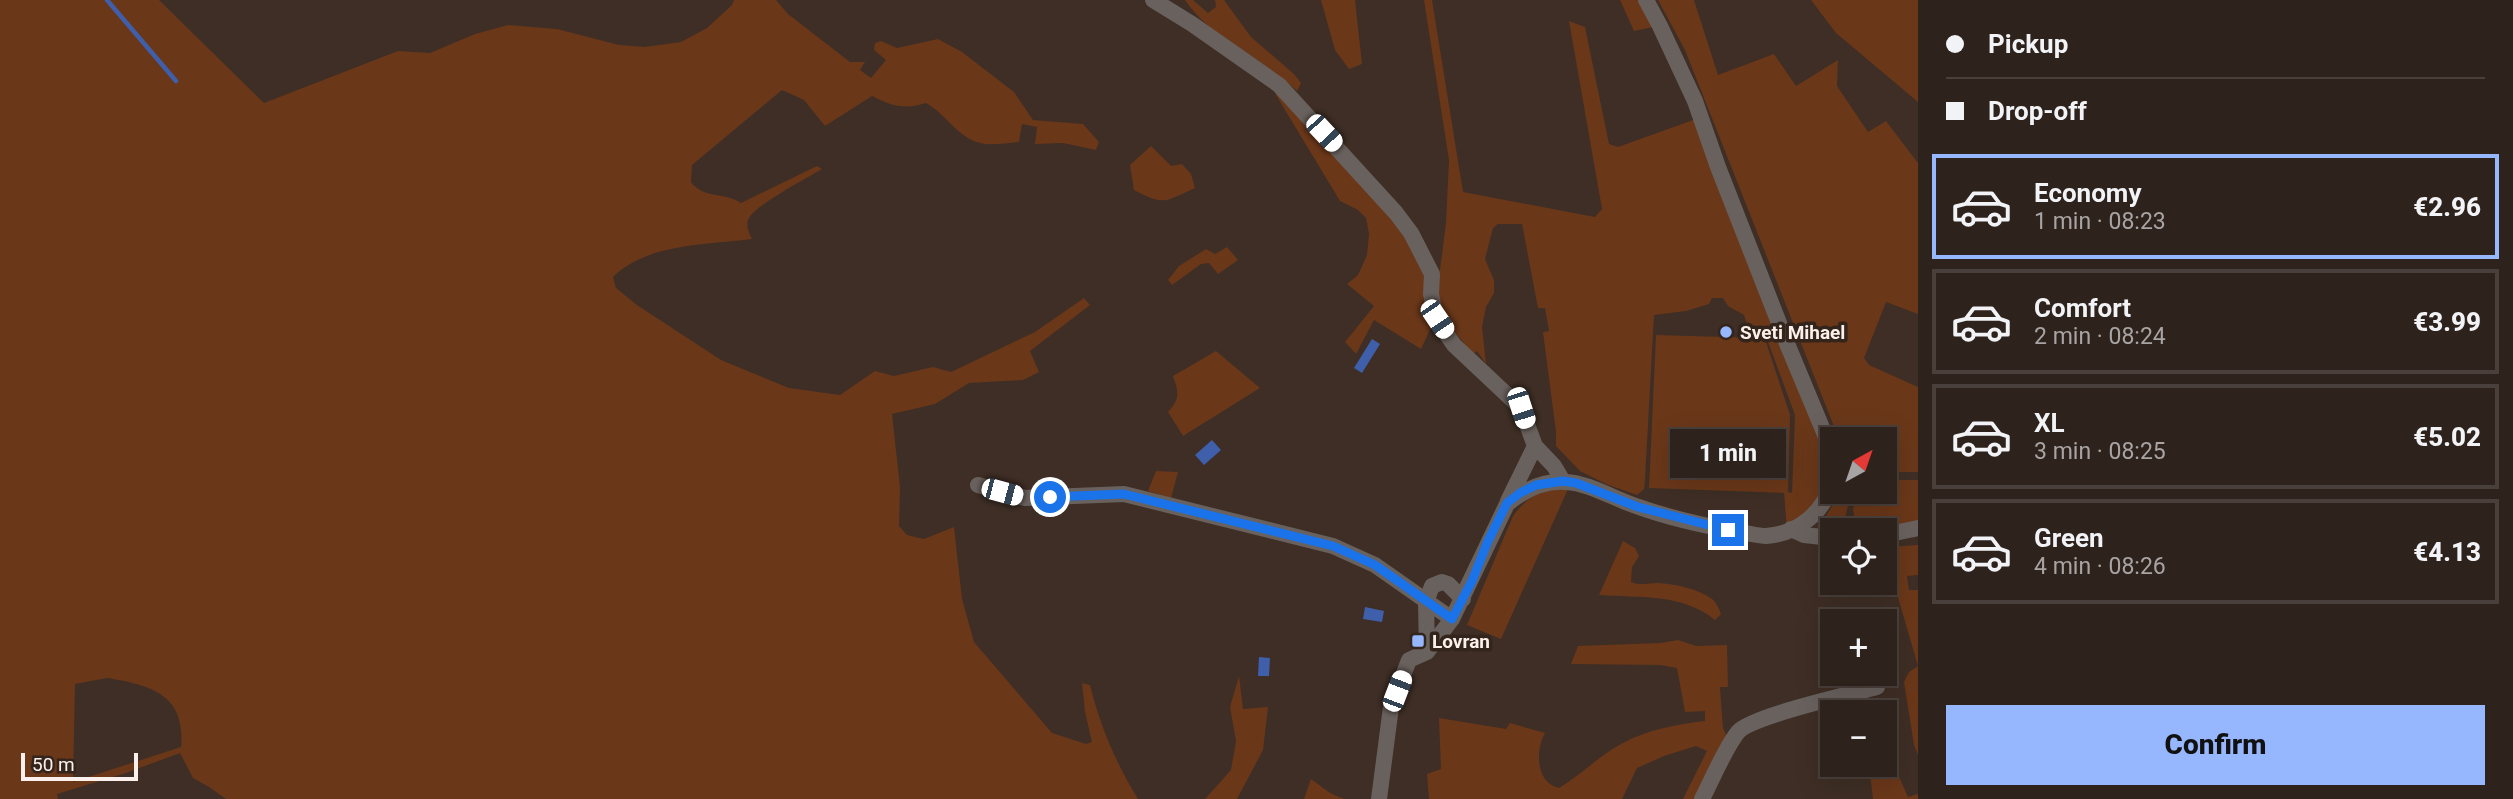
<!DOCTYPE html>
<meta charset="utf-8">
<style>
:root{--surface:#2e221c;--page:#3a2f29;--text:#f1f3f6;--muted:#a7a4a3;--line:#493f3b;--accent:#96b6fd}
body{margin:0;font-family:Roboto,sans-serif;background:var(--page);color:var(--text);height:100vh;display:flex;flex-direction:column;font-size:26px;white-space:nowrap}
*{box-sizing:border-box;margin:0}
p{font-size:23px;color:var(--muted)}
.icon{flex:none;width:38px;height:38px;fill:none;stroke:currentColor;stroke-width:2;stroke-linecap:round;stroke-linejoin:round}
.map{position:relative;flex:1;overflow:hidden}
.sheet{display:flex;flex-direction:column;background:var(--surface);width:595px}
.sheet>*{flex:none}
.top-card{display:grid;align-content:center;height:154px;padding:0 28px;background:var(--surface)}
.needle{width:46px;rotate:40deg}
.fabs{position:absolute;left:1820px;top:427px;display:grid;gap:14px}
.fabs a{display:grid;place-items:center;width:77px;height:77px;border-radius:0px;background:var(--surface);box-shadow:0 7px 28px #0002,0 0 0 2px var(--line);font-size:35px}
.scale{position:absolute;left:21px;bottom:18px;width:117px;box-sizing:border-box;padding-left:7px;border:4px solid #fbf0eb;border-top:0;font-size:19px;line-height:24px;white-space:nowrap;color:#fbf0eb;-webkit-text-stroke:5px #33241c;paint-order:stroke}
.end{position:absolute;width:32px;height:32px;margin:-16px;border:9px solid #1a73e8;background:#fff;box-shadow:0 0 0 4px #fff}
.from{border-radius:50%}
.bubble{position:absolute;height:49px;border-radius:0px;background:var(--surface);box-shadow:0 7px 28px #0002,0 0 0 2px var(--line);font-size:23px;font-weight:800;line-height:49px;text-align:center}
.car{position:absolute;width:21px;height:42px;margin:-21px -10px;border-radius:9px;box-shadow:0 0 5px 2px #0007;background:linear-gradient(#fff 24%,#345 0 40%,#fff 0 76%,#345 0 86%,#fff 0)}
.top-card b{display:flex;align-items:center;gap:24px;height:66px;font-size:26px}
.top-card b+b{border-top:2px solid var(--line)}
.top-card i{width:18px;height:18px;background:var(--text)}
ul{padding:0;list-style:none}
li{display:flex;align-items:center;gap:21px;height:105px;margin:0 14px 10px;padding:0 14px;border:4px solid var(--line);border-radius:0px}
li div{flex:1}
li b{display:block;font-size:26px}
li em{font-style:normal;font-weight:800}
li.on{border-color:var(--accent)}
li>.icon{width:63px;height:63px;stroke-width:1.5}
.button{display:flex;gap:14px;margin-top:auto;padding:14px 28px}
.button a{flex:1;height:80px;border-radius:0px;background:var(--accent);color:#111;font-size:28px;font-weight:800;line-height:80px;text-align:center}
main{display:flex;flex:1;min-height:0}
.map>svg:first-child{display:block}
.green{fill:#6a3719;fill-rule:evenodd}
.water{fill:#3f5fab}
.lines{fill:none;stroke-linecap:round;stroke-linejoin:round}
.stream{stroke:#3f5fab;stroke-width:4.5}
.minor{stroke:#69615d;stroke-width:16}
.route{stroke:#1a73e8;stroke-width:9}
.poi-dot{fill:#96b6fd;stroke:#33241c;stroke-width:2.5}
.labels{text-anchor:middle;dominant-baseline:central;stroke-width:7;stroke-linejoin:round;paint-order:stroke}
.poi-label{font-size:19px;font-weight:bold;fill:#fbf0eb;stroke:#33241c;text-anchor:start}
</style>
<main>
<div class="map">
<svg width="1918" height="799" viewBox="0 0 1918 799">
<rect width="100%" height="100%" fill="#3e2e25"/>
<path class="green" d="M0 0H159L264 103 398 51 430 53 475 34 508 25 557 29 619 45 645 47 681 42 707 28 732 5 734 0H776L788 14 850 62H865L860 70 871 78 886 60 874 50 875 43 881 41 897 48 938 39 962 52 1014 92 1033 120 1083 124 1099 142 1096 150 1063 143 1035 144 1037 127 1022 124 1019 142C1007 143 991 146 980 143 958 138 945 113 926 103 904 110 892 106 872 96L825 126 804 100 782 90 692 165 691 182C703 199 726 192 741 203L817 166 822 169C807 178 756 205 749 218 745 225 749 233 752 239 706 245 648 243 613 277L616 288 637 305 721 360 789 388 840 395 875 371 894 376 933 367 951 372 1035 332 1084 298 1090 305 1030 351 1039 372 1023 380 969 383 935 404 892 414 900 487 899 526 907 535 924 539 954 527 962 599 974 642 1052 733 1086 744 1092 742 1085 712 1082 683 1090 685C1100 726 1116 763 1138 799H226L209 787 193 778 180 753 126 773 57 794 58 799H0ZM107 678C150 685 186 694 181 747L73 782 75 684Z
M1185 0H1193L1208 13 1216 7 1215 0H1224L1251 37 1294 74 1301 83 1297 91C1263 58 1212 40 1185 0Z
M1321 0H1355L1362 64 1349 69 1335 50Z
M1424 0H1432L1463 192 1595 217 1602 209 1569 21 1585 27 1609 144 1618 147 1696 119 1828 458 1824 493 1812 508 1787 529 1784 493 1649 488 1656 335 1760 338 1751 337 1744 315 1728 306 1723 298H1712L1709 304 1686 311 1654 315 1645 480 1644 489 1637 495 1606 484 1580 471 1556 446V432L1543 332 1549 331 1545 308H1538L1522 224H1498L1493 228 1485 259 1494 280V293L1486 307 1482 327 1486 364 1477 351 1473 354 1449 325 1443 314 1437 293 1446 223 1449 160ZM1765 339H1767L1795 415 1792 493 1788 492 1790 415Z
M1620 0H1639L1653 27 1634 31Z
M1658 0H1694L1718 75 1774 54 1796 86 1838 60 1837 86 1868 132 1886 121 1918 163V314L1886 302 1864 358 1869 365 1918 387V472H1885V439H1839L1685 50Z
M1811 0H1918V102L1836 33Z
M1276 90 1393 217 1427 269 1434 321 1421 349 1374 320 1356 354 1345 342 1374 306 1347 284 1358 275 1367 255 1369 234 1366 218 1358 210 1340 201 1276 95Z
M1151 146 1171 166 1182 164 1191 174 1195 188C1164 202 1165 206 1134 190L1130 165Z
M1227 247 1238 260 1218 274 1209 263 1201 264 1172 285 1168 280 1179 266 1206 249 1215 254Z
M1216 351 1260 388 1183 436 1168 412C1180 399 1179 393 1173 376Z
M1156 471 1178 472 1171 498 1148 491Z
M1885 480H1918V522L1857 530 1853 510 1858 492H1885Z
M1554 488 1568 489 1501 639 1467 625 1513 516C1524 501 1535 493 1554 488Z
M1840 492H1851L1845 519 1838 530H1832L1827 534C1816 520 1835 507 1840 492Z
M1623 541 1635 548 1639 556 1632 567 1631 582C1641 586 1648 583 1658 583 1675 584 1699 589 1712 599 1717 603 1719 609 1721 614L1715 620C1682 593 1639 598 1599 595Z
M1918 545V575L1907 576 1909 590H1918V755L1914 745 1904 682 1909 672 1918 666 1885 553 1889 547Z
M1678 640 1696 646 1727 645 1728 687H1720L1723 728 1728 739 1696 799H1683L1707 751 1696 746 1664 756 1637 768 1622 799H1429L1427 774 1441 769 1439 718 1506 729 1510 723 1545 733C1535 751 1536 783 1559 788 1581 775 1599 756 1621 744 1646 730 1677 724 1705 721V711L1685 712 1677 668 1660 665 1571 664 1578 646 1661 643Z
M1239 676 1243 709 1268 707 1263 750 1237 799H1205L1231 770 1236 741 1230 707Z
M1888 752 1908 797 1918 794V799H1873L1869 765H1885V753Z
M1311 779 1330 793 1344 799H1304Z"/>
<path class="water" d="M1372 339 1380 344 1362 373 1354 368Z
M1212 440 1221 450 1204 465 1195 455Z
M1365 607 1384 611 1382 622 1363 619Z
M1259 657 1270 658 1269 676H1258Z"/>
<g class="lines">
<path class="stream" d="M107 0 176 81"/>
<path class="minor" d="M1153 0 1192 24 1279 85 1396 213 1411 233 1432 274 1431 294 1436 319 1454 345 1521 408 1535 446 1554 466 1563 481
M1646 0 1660 26 1695 101 1718 167 1788 346 1828 442 1832 474
M978 485 1025 498 1124 494 1333 546 1375 565 1452 619
M1508 501 1535 446
M1791 529 1804 535 1832 538
M1885 535 1918 528
M1427 652 1426 602 1432 586 1442 582 1448 584 1463 599
M1379 799 1391 707 1409 660 1427 652 1452 619 1507 504C1524 490 1543 480 1566 482 1589 483 1614 499 1636 506 1669 518 1705 526 1740 532 1748 533 1758 536 1766 536 1798 534 1824 512 1832 483
M1702 799C1712 780 1725 748 1738 732 1752 716 1851 694 1877 687"/>
</g>
<g class="lines">
<path class="route" d="M1050 497 1124 494 1333 546 1375 565 1452 619 1472 581 1488 541 1507 503 1520 493 1536 485 1563 481 1576 483 1638 507 1728 530"/>
</g>
<g class="poi-dot">
<circle cx="1726" cy="332" r="7"/>
<rect x="1411" y="634" width="14" height="14" rx="3.5"/>
</g>
<g class="labels">
<g class="poi-label">
<text x="1740" y="332">Sveti Mihael</text>
<text x="1432" y="641">Lovran</text>
</g>
</g>
</svg>
<div class="fabs">
<a><svg class="needle" viewBox="-14 -14 28 28"><path d="M0-13l5 13h-10z" fill="#e53935"/><path d="M0 13l5-13h-10z" fill="#a7a4a3"/></svg></a>
<a><svg class="icon" aria-label="locate" viewBox="0 0 24 24"><circle cx="12" cy="12" r="6"/><path d="M12 2v4M12 18v4M2 12h4M18 12h4"/></svg></a>
<a>+</a>
<a>−</a>
</div>
<div class="scale">50 m</div>
<i class="end from" style="left:1050px;top:497px"></i>
<i class="end" style="left:1728px;top:530px"></i>
<div class="bubble" style="left:1670px;top:429px;width:116px">1 min</div>
<i class="car" style="left:1324px;top:133px;rotate:137deg"></i>
<i class="car" style="left:1437px;top:319px;rotate:146deg"></i>
<i class="car" style="left:1521px;top:408px;rotate:162deg"></i>
<i class="car" style="left:1002px;top:492px;rotate:105deg"></i>
<i class="car" style="left:1397px;top:691px;rotate:21deg"></i>
</div>
<section class="sheet">
<div class="top-card">
<b><i class="from"></i>Pickup</b>
<b><i></i>Drop-off</b>
</div>
<ul>
<li class="on"><svg class="icon" aria-label="car" viewBox="0 0 24 24"><path d="M5 17H2v-5l4-1 3-4h7l3 4 3 1v5h-3M9 17h6M6 11h13"/><circle cx="7" cy="17" r="2"/><circle cx="17" cy="17" r="2"/></svg><div><b>Economy</b><p>1 min · 08:23</p></div><em>€2.96</em></li>
<li><svg class="icon" aria-label="car" viewBox="0 0 24 24"><path d="M5 17H2v-5l4-1 3-4h7l3 4 3 1v5h-3M9 17h6M6 11h13"/><circle cx="7" cy="17" r="2"/><circle cx="17" cy="17" r="2"/></svg><div><b>Comfort</b><p>2 min · 08:24</p></div><em>€3.99</em></li>
<li><svg class="icon" aria-label="car" viewBox="0 0 24 24"><path d="M5 17H2v-5l4-1 3-4h7l3 4 3 1v5h-3M9 17h6M6 11h13"/><circle cx="7" cy="17" r="2"/><circle cx="17" cy="17" r="2"/></svg><div><b>XL</b><p>3 min · 08:25</p></div><em>€5.02</em></li>
<li><svg class="icon" aria-label="car" viewBox="0 0 24 24"><path d="M5 17H2v-5l4-1 3-4h7l3 4 3 1v5h-3M9 17h6M6 11h13"/><circle cx="7" cy="17" r="2"/><circle cx="17" cy="17" r="2"/></svg><div><b>Green</b><p>4 min · 08:26</p></div><em>€4.13</em></li>
</ul>
<div class="button"><a>Confirm</a></div>
</section>
</main>
